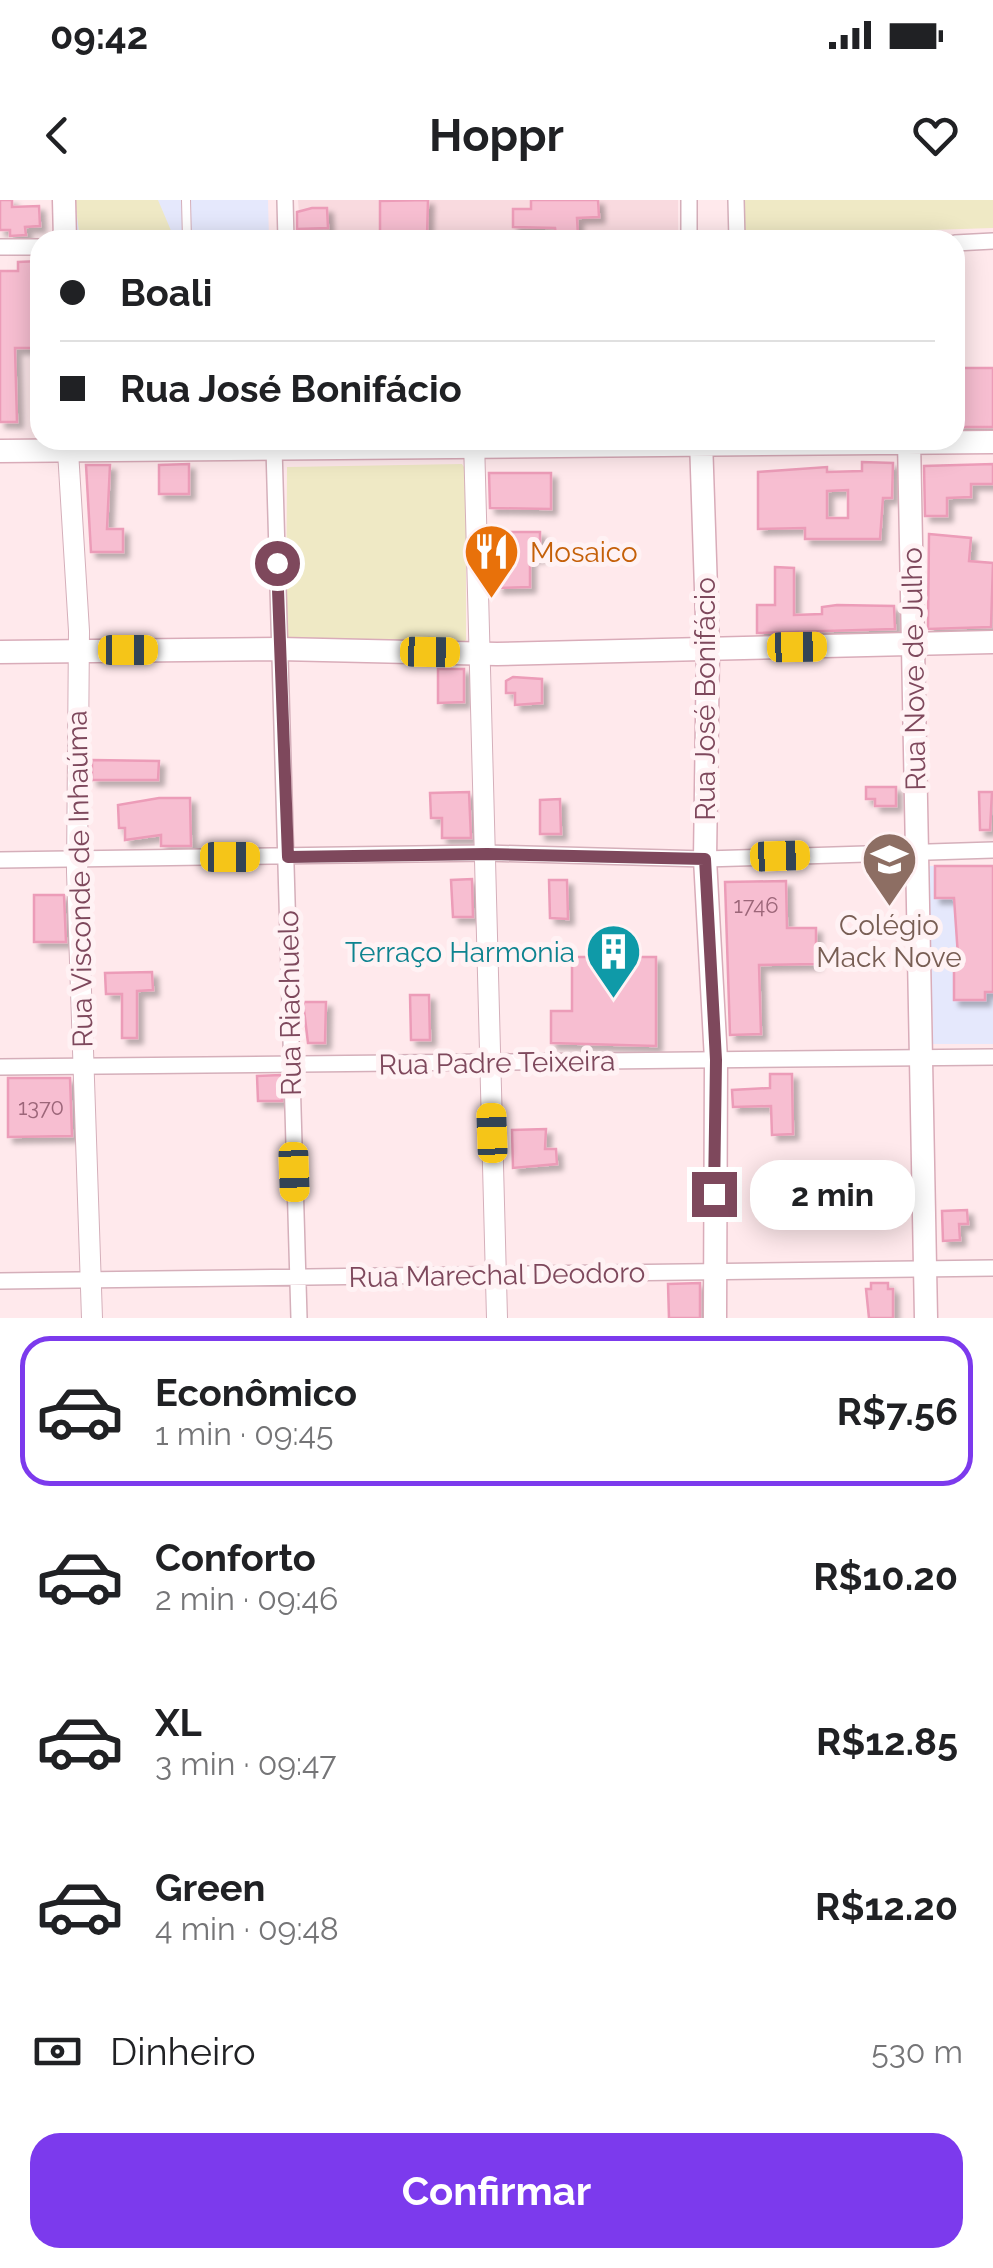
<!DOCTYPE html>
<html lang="pt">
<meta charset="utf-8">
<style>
:root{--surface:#fff;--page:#f2f2f2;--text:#202124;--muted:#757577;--line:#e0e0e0;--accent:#7c3aed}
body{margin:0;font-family:Raleway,sans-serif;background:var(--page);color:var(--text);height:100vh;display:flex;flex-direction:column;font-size:38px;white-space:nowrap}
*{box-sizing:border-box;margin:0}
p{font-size:32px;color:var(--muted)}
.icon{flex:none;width:55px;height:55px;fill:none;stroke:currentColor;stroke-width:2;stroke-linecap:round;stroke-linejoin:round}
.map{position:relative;height:1118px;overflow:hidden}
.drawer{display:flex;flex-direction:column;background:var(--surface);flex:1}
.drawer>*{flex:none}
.guide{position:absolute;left:30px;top:30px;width:935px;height:220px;border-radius:30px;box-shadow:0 5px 25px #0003;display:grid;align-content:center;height:220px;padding:0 30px;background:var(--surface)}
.end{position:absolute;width:45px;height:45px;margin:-22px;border:12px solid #7e485c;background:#fff;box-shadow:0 0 0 5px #fff}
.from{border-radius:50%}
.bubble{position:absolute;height:70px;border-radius:30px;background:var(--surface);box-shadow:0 5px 25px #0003;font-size:32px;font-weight:700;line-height:70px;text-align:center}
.car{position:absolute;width:30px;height:60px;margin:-30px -15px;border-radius:12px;box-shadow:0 0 8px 2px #0007;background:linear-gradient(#f5c518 24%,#345 0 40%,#f5c518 0 76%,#345 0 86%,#f5c518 0)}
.guide b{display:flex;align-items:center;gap:35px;height:95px;font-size:38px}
.guide b+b{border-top:2px solid var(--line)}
.guide i{width:25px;height:25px;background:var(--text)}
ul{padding:18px 0 0;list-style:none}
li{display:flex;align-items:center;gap:30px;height:150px;margin:0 20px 15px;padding:0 10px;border:5px solid transparent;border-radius:30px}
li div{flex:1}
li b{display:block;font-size:38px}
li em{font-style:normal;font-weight:700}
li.current{border-color:var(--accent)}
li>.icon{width:90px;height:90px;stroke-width:1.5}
.pay{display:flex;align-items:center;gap:25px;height:110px;padding:0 30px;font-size:38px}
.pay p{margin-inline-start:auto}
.cta{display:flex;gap:20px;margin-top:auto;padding:20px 30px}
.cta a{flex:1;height:115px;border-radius:30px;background:var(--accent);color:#fff;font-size:40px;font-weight:700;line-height:115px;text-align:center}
.status{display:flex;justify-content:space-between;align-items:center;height:70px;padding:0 50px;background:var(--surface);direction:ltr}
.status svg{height:28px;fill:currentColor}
header{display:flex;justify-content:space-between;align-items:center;height:130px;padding:0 30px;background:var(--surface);font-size:45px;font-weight:700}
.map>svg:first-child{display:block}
.residential{fill:#f9dadf}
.education{fill:#e5e8fc}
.green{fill:#efe9c5}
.building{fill:#f7bed1;stroke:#ec9cb8;stroke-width:2.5;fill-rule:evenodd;filter:url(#shadow)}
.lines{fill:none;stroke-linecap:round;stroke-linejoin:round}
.service-casing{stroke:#d5afba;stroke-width:10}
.minor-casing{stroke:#d5afba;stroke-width:18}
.tertiary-casing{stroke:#d5afba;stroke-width:22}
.secondary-casing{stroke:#d9acb9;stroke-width:25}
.service{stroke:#fff;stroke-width:8}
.minor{stroke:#fff;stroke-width:15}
.tertiary{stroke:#fff;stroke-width:20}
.secondary{stroke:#fff;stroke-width:22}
.route{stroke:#7e485c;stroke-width:12}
.labels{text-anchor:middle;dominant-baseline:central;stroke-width:10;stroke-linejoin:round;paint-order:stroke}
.number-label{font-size:22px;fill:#9c6679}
.food-label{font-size:28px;fill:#c56008;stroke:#fff2f4;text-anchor:start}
.street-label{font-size:28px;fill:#7e485c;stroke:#fff2f4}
.education-label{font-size:28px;fill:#785e54;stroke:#fff2f4}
.culture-label{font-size:28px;fill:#0d838f;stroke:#fff2f4;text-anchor:end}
</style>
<div class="status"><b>09:42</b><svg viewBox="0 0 49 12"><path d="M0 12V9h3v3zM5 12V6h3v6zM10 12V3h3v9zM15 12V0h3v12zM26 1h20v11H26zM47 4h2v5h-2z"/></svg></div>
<header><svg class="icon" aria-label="back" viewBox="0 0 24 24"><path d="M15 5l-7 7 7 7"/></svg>Hoppr<svg class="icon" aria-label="heart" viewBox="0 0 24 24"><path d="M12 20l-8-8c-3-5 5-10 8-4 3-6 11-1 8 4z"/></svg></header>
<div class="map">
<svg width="993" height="1118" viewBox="0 0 993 1118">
<defs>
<filter id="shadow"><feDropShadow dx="5.5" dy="5.5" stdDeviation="2.5" flood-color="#0004"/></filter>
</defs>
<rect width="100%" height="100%" fill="#ffe9ec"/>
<path class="residential" d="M298 0H678V33L674 40H301Z"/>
<path class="education" d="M69 0H268L269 40H74Z
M929 666H993V844H933Z"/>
<path class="green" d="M75 0H158L175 40H80Z
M742 0H993V28L743 36Z
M462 264 466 270V440L458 448 286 439 287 267Z"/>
<path class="building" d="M0 0H12V7L39 6 40 26 25 27 26 35 10 36V30H0Z
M428 0 427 37 380 38V1Z
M531 0H598L599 17 577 18 578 35 556 36 555 28 513 27V9H531Z
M312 8H327L328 28 297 29V12Z
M40 61V111H34V133H40V148H15L17 222H0V71H18V62Z
M957 168H993V227H956Z
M862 262 893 263 892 298H883L880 339H805V328L758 329V272L827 267V272L862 271ZM848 290V318H827V291Z
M189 264V294H159V265Z
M993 264V284H971V297L947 298V316H925L924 266Z
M86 265H110L107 329H123V352H91Z
M489 273H551V309L490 308Z
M490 332H540V357H530V387L498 388 497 357H491Z
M929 334 971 338 969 361 993 363 991 427 928 429Z
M775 367 794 368V415L822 414V407L837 405 894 406 895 429 757 433V405H775Z
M438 469H464V502L438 503Z
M513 477 542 479V503L515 505V493H506V481Z
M92 560 159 561 158 580H92Z
M866 587H896V606H875V599H866Z
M469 592 471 638H442V618H431L430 593Z
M979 592H992L990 630H980Z
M159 598H190L191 646H161V635L125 640V628H119L118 605Z
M560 599 561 634H540V600Z
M935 666H993V792H985V800H954V754L958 756 954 698H935Z
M472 679 473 717H453L451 680Z
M549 680H567L568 719 550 718Z
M786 681 787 728H816V764L759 765 761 834 730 835 725 682Z
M34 695H64L66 742H34Z
M572 757H656V846L551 843V811H572Z
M152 772 153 790 137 791V838H122V794H106L105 773Z
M410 795H429L430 840H411Z
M303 802H326L325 843H308Z
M770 874H792L793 934 772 935 771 906 733 907 732 890 770 888Z
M281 875 282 901H258L257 876Z
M8 878H70L72 936 8 937Z
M546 929 545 949H556L557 964 513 968 512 930Z
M967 1010 968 1024H959L960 1040 943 1041 942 1011Z
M700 1083V1118H669L668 1084Z
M871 1083H888V1089H893V1118H869L866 1089H871Z"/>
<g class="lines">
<defs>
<path id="service" d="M186 0 187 40"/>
<path id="minor" d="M285 0 286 40
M689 0V40
M736 0 737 40
M955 43 993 41
M0 47H40
M274 248 299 1118
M0 660 487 653 705 659 993 650
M0 867 993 857
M0 1081 993 1068"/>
<path id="tertiary" d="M474 240 497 1118
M68 251 79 431 77 672 92 1118"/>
<path id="secondary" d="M64 0 65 40
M701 240 708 449 705 659 716 860 715 1118
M909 240 926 1118
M0 251 993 242
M0 452 280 449 497 454 993 442"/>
</defs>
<use href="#service" class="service-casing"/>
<use href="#minor" class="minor-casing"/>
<use href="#tertiary" class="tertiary-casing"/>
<use href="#secondary" class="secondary-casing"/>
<use href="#service" class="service"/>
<use href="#minor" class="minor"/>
<use href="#tertiary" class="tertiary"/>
<use href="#secondary" class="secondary"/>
</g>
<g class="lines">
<path class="route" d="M277 363 288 657 487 654 705 659 716 860 714 994"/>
</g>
<defs>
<symbol id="restaurant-pin" viewBox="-11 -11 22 30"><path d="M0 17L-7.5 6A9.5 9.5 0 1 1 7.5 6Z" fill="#e8710a" stroke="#fff2f4"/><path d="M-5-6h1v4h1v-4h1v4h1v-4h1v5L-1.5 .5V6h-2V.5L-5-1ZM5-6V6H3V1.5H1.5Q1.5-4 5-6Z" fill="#fff"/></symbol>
<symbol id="school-pin" viewBox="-11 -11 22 30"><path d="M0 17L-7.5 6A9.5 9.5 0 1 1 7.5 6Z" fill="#8d6e63" stroke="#fff2f4"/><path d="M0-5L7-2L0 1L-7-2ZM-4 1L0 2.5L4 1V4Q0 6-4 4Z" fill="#fff"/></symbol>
<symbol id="building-pin" viewBox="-11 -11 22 30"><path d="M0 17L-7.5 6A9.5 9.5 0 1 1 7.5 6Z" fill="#0f9aa8" stroke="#fff2f4"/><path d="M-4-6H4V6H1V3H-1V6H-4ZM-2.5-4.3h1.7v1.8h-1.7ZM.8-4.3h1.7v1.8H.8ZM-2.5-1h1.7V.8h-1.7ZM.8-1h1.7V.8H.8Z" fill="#fff"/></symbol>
</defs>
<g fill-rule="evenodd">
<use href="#restaurant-pin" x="460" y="320" width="63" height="86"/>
<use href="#school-pin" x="858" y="628" width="63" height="86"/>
<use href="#building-pin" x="582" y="720" width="63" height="86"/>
</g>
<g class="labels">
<g class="number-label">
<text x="756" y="705">1746</text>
<text x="41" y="907">1370</text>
</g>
<g class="food-label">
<text x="530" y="352">Mosaico</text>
</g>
<g class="street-label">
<text transform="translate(914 469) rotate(-91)">Rua Nove de Julho</text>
<text transform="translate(705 499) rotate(-90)">Rua José Bonifácio</text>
<text transform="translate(80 679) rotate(-91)">Rua Visconde de Inhaúma</text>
<text transform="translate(290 803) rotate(-91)">Rua Riachuelo</text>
<text transform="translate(497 863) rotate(-1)">Rua Padre Teixeira</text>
<text transform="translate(497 1075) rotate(-1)">Rua Marechal Deodoro</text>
</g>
<g class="education-label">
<text x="889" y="725">Colégio<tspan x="889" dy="32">Mack Nove</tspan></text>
</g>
<g class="culture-label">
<text x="575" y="752">Terraço Harmonia</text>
</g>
</g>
</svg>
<i class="end from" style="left:277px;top:363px"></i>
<i class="end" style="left:714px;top:994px"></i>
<div class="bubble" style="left:750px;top:960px;width:165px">2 min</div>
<i class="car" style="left:797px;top:447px;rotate:89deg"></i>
<i class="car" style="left:128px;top:450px;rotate:90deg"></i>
<i class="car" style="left:430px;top:452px;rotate:91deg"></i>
<i class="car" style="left:780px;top:656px;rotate:88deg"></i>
<i class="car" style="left:230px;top:657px;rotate:90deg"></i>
<i class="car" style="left:492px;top:933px;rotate:358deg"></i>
<i class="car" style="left:294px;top:972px;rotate:178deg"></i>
<div class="guide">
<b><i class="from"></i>Boali</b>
<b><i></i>Rua José Bonifácio</b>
</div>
</div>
<section class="drawer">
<ul>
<li class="current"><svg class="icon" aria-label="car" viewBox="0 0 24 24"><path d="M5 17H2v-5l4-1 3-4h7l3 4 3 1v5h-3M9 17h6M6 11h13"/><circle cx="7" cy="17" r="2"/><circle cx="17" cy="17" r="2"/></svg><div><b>Econômico</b><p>1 min · 09:45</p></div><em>R$7.56</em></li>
<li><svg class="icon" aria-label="car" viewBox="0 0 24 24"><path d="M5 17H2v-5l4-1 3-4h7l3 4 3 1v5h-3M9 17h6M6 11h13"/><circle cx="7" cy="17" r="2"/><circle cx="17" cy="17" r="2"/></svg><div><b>Conforto</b><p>2 min · 09:46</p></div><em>R$10.20</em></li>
<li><svg class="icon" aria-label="car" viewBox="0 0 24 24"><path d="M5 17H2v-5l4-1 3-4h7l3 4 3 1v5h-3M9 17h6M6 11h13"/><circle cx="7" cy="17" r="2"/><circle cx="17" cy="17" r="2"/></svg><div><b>XL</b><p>3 min · 09:47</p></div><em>R$12.85</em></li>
<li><svg class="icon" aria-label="car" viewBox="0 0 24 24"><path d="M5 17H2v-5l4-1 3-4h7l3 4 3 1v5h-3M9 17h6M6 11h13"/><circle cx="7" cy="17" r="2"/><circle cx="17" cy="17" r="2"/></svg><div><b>Green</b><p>4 min · 09:48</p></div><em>R$12.20</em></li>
</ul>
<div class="pay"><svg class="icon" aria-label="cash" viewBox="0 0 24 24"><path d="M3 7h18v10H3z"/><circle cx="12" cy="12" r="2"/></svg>Dinheiro<p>530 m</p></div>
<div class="cta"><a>Confirmar</a></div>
</section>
